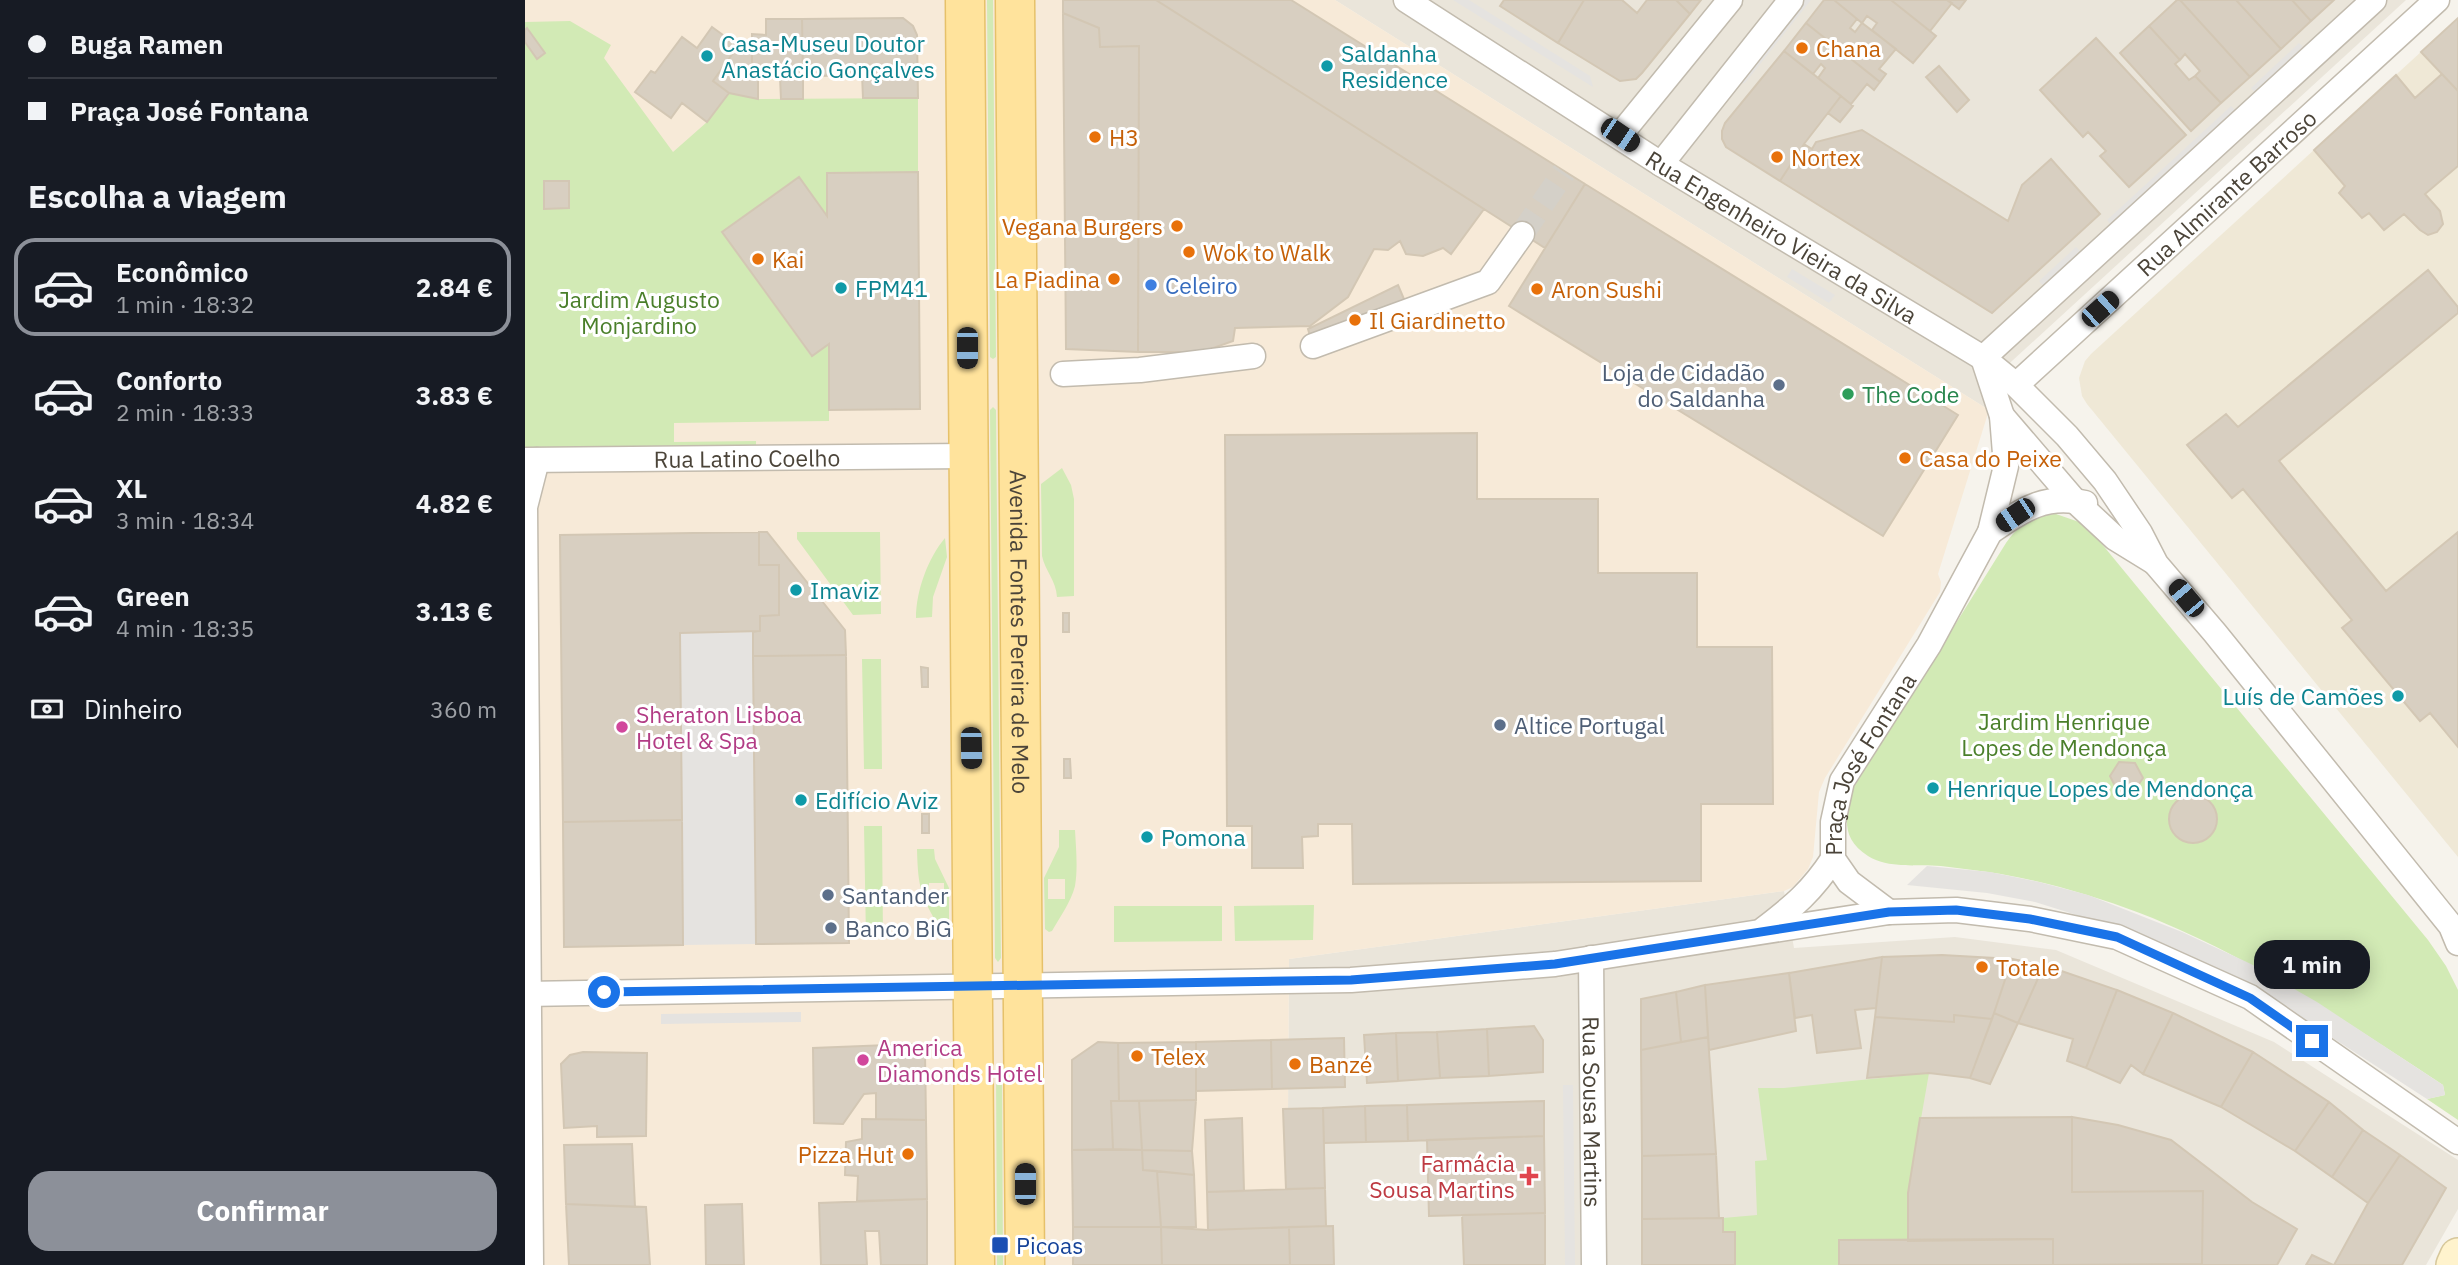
<!DOCTYPE html>
<html lang="pt">
<meta charset="utf-8">
<style>
:root{--surface:#171b24;--page:#20242c;--text:#f1f3f6;--muted:#9ea1a6;--line:#363941;--accent:#8c9099}
body{margin:0;font-family:"IBM Plex Sans",sans-serif;background:var(--page);color:var(--text);height:100vh;display:flex;flex-direction:column;font-size:26px;white-space:nowrap}
*{box-sizing:border-box;margin:0}
p{font-size:23px;color:var(--muted)}
.icon{flex:none;width:38px;height:38px;fill:none;stroke:currentColor;stroke-width:2;stroke-linecap:round;stroke-linejoin:round}
.map{position:relative;flex:1;overflow:hidden}
.details{display:flex;flex-direction:column;background:var(--surface);width:525px}
.details>*{flex:none}
.hud{display:grid;align-content:center;height:154px;padding:0 28px;background:var(--surface)}
.end{position:absolute;width:32px;height:32px;margin:-16px;border:9px solid #1a73e8;background:#fff;box-shadow:0 0 0 4px #fff}
.from{border-radius:50%}
.bubble{position:absolute;height:49px;border-radius:21px;background:var(--surface);box-shadow:0 4px 18px #0003;font-size:23px;font-weight:700;line-height:49px;text-align:center}
.car{position:absolute;width:21px;height:42px;margin:-21px -10px;border-radius:9px;box-shadow:0 0 5px 2px #0007;background:linear-gradient(#222 24%,#8ab4d8 0 40%,#222 0 76%,#8ab4d8 0 86%,#222 0)}
.hud b{display:flex;align-items:center;gap:24px;height:66px;font-size:26px}
.hud b+b{border-top:2px solid var(--line)}
.hud i{width:18px;height:18px;background:var(--text)}
ul{padding:0;list-style:none}
li{display:flex;align-items:center;gap:21px;height:98px;margin:0 14px 10px;padding:0 14px;border:4px solid transparent;border-radius:21px}
li div{flex:1}
li b{display:block;font-size:26px}
li em{font-style:normal;font-weight:700}
li.on{border-color:var(--accent)}
li>.icon{width:63px;height:63px;stroke-width:1.5}
h2{padding:0 28px;font-size:32px;line-height:84px}
.pay{display:flex;align-items:center;gap:18px;height:77px;padding:0 28px;font-size:26px}
.pay p{margin-inline-start:auto}
.primary-button{display:flex;gap:14px;margin-top:auto;padding:14px 28px}
.primary-button a{flex:1;height:80px;border-radius:21px;background:var(--accent);color:#fff;font-size:28px;font-weight:700;line-height:80px;text-align:center}
main{display:flex;flex:1;min-height:0}
.map>svg:first-child{display:block}
.residential{fill:#eae5da}
.commercial{fill:#f7ead8}
.education{fill:#efe8d6}
.green{fill:#d2eab5;fill-rule:evenodd}
.parking{fill:#e5e3e0}
.building{fill:#d8cfc1;stroke:#d3c7b4;stroke-width:2}
.lines{fill:none;stroke-linecap:round;stroke-linejoin:round}
.street-tunnel{stroke:#d4d0c8;stroke-width:24;stroke-dasharray:24 12;stroke-linecap:butt}
.street-casing{stroke:#c2bbae;stroke-width:27}
.secondary-casing{stroke:#d6c79b;stroke-width:38}
.primary-casing{stroke:#e6c16a;stroke-width:41}
.street{stroke:#fff;stroke-width:24}
.secondary{stroke:#fff3cd;stroke-width:35}
.primary{stroke:#ffe39c;stroke-width:38}
.route{stroke:#1a73e8;stroke-width:9}
.food-dot{fill:#e8710a;stroke:#fff;stroke-width:2.5}
.culture-dot{fill:#0f9aa8;stroke:#fff;stroke-width:2.5}
.shop-dot{fill:#3f7fe0;stroke:#fff;stroke-width:2.5}
.service-dot{fill:#5c6f8a;stroke:#fff;stroke-width:2.5}
.leisure-dot{fill:#2e9e5b;stroke:#fff;stroke-width:2.5}
.hotel-dot{fill:#d1479c;stroke:#fff;stroke-width:2.5}
.health-dot{fill:#e0444e;stroke:#fff;stroke-width:2.5}
.transit-dot{fill:#1a4fb4;stroke:#fff;stroke-width:2.5}
.labels{text-anchor:middle;dominant-baseline:central;stroke-width:6;stroke-linejoin:round;paint-order:stroke}
.culture-label{font-size:23px;fill:#0d838f;stroke:#fff;text-anchor:start}
.food-label{font-size:23px;fill:#c56008;stroke:#fff;text-anchor:start}
.street-label{font-size:23px;fill:#4b4439;stroke:#fff}
.shop-label{font-size:23px;fill:#366cbe;stroke:#fff;text-anchor:start}
.park-label{font-size:23px;fill:#4a7f2a;stroke:#fff}
.service-label{font-size:23px;fill:#4e5e75;stroke:#fff;text-anchor:start}
.leisure-label{font-size:23px;fill:#27864d;stroke:#fff;text-anchor:start}
.hotel-label{font-size:23px;fill:#b23c85;stroke:#fff;text-anchor:start}
.health-label{font-size:23px;fill:#be3a42;stroke:#fff;text-anchor:end}
.transit-label{font-size:23px;fill:#164399;stroke:#fff;text-anchor:start}
</style>
<main>
<section class="details">
<div class="hud">
<b><i class="from"></i>Buga Ramen</b>
<b><i></i>Praça José Fontana</b>
</div>
<h2>Escolha a viagem</h2>
<ul>
<li class="on"><svg class="icon" aria-label="car" viewBox="0 0 24 24"><path d="M5 17H2v-5l4-1 3-4h7l3 4 3 1v5h-3M9 17h6M6 11h13"/><circle cx="7" cy="17" r="2"/><circle cx="17" cy="17" r="2"/></svg><div><b>Econômico</b><p>1 min · 18:32</p></div><em>2.84 €</em></li>
<li><svg class="icon" aria-label="car" viewBox="0 0 24 24"><path d="M5 17H2v-5l4-1 3-4h7l3 4 3 1v5h-3M9 17h6M6 11h13"/><circle cx="7" cy="17" r="2"/><circle cx="17" cy="17" r="2"/></svg><div><b>Conforto</b><p>2 min · 18:33</p></div><em>3.83 €</em></li>
<li><svg class="icon" aria-label="car" viewBox="0 0 24 24"><path d="M5 17H2v-5l4-1 3-4h7l3 4 3 1v5h-3M9 17h6M6 11h13"/><circle cx="7" cy="17" r="2"/><circle cx="17" cy="17" r="2"/></svg><div><b>XL</b><p>3 min · 18:34</p></div><em>4.82 €</em></li>
<li><svg class="icon" aria-label="car" viewBox="0 0 24 24"><path d="M5 17H2v-5l4-1 3-4h7l3 4 3 1v5h-3M9 17h6M6 11h13"/><circle cx="7" cy="17" r="2"/><circle cx="17" cy="17" r="2"/></svg><div><b>Green</b><p>4 min · 18:35</p></div><em>3.13 €</em></li>
</ul>
<div class="pay"><svg class="icon" aria-label="cash" viewBox="0 0 24 24"><path d="M3 7h18v10H3z"/><circle cx="12" cy="12" r="2"/></svg>Dinheiro<p>360 m</p></div>
<div class="primary-button"><a>Confirmar</a></div>
</section>
<div class="map">
<svg width="1933" height="1265" viewBox="0 0 1933 1265">
<rect width="100%" height="100%" fill="#f6f3ec"/>
<path class="residential" d="M810 0H1881L1475 372 1464 410Z
M1259 891 1269 948 1430 937 1531 950 1749 1042 1933 1160V1209L1901 1265H762L764 959Z"/>
<path class="commercial" d="M0 0H810L1464 410 1413 574 1416 582 1415 592 1300 778 1294 792 1288 857 1283 869 1268 887 1259 891 764 959 762 1265H0Z"/>
<path class="education" d="M1933 18V857L1562 404 1557 396 1554 378 1560 361 1566 354Z"/>
<path class="green" d="M462 0H468L471 357 468 359 465 357Z
M45 21 86 45 79 58 148 152 182 122 204 93 233 99 393 98V172L302 173V216L273 177 197 232 286 356 304 344V421L149 423V442L231 441V448L0 451V22Z
M468 407 471 410 476 958 473 962 470 958 465 410Z
M537 468 546 485 549 499V596L532 597C531 580 520 571 517 556L516 484Z
M1531 514 1557 523 1567 532 1903 940 1921 966 1933 990V1120L1902 1099 1920 1095 1918 1085C1805 1011 1693 934 1562 895 1530 885 1497 877 1463 872 1448 870 1432 868 1416 866 1393 864 1363 869 1343 856 1316 839 1320 817 1327 790L1481 543C1494 524 1508 515 1531 514Z
M272 532H355L356 614 328 615 272 539Z
M420 538 422 557 408 597 407 617 391 618C391 591 403 558 420 538Z
M337 659H356L357 769H339Z
M339 826H357L358 939H341Z
M534 830H550C551 848 553 869 550 886 546 902 535 917 527 931L524 932 520 929 519 878 534 847ZM523 879H540V899H523Z
M392 849H409L410 859 424 888V929L421 932 415 929C396 895 393 890 392 849ZM404 883H419V903H404Z
M789 905 788 940 710 941 709 906Z
M589 906H697V941L589 942Z
M474 1065 477 1069 478 1265H472L471 1069Z
M1404 1073 1383 1193V1241L1314 1265H1210V1232H1198V1218L1232 1215 1230 1161 1242 1160 1233 1088H1259Z"/>
<path class="parking" d="M928 0H944L1065 76 1068 87Z
M1274 0H1286L1220 83 1206 85Z
M1774 43 1781 50 1732 95 1726 88Z
M1706 106 1713 113 1588 227 1582 220Z
M1551 247 1558 254 1521 289 1514 281Z
M1267 269 1310 295 1304 303 1262 277Z
M228 632 231 944 158 945 155 633Z
M1402 866 1465 872 1514 882 1563 895 1657 932 1726 964 1792 1002 1918 1085 1920 1095 1902 1099 1749 1000 1603 931 1510 902 1462 893 1382 885Z
M276 1012V1022L136 1024V1014Z
M1038 1085H1048L1050 1265H1040Z"/>
<path class="building" d="M538 0H631L959 209 926 254 918 248 898 256 881 254 875 241 863 250 849 249 823 297 785 326 710 328 708 341 677 352H613L614 46 575 47 574 28 538 13Z
M631 0H766L1060 184 1020 248Z
M979 0H1059L1033 43 975 6Z
M1059 0H1097L1112 13 1122 0H1151L1165 14 1117 73 1111 79 1095 81 1033 43Z
M1151 0H1176L1165 14Z
M1299 0H1309L1332 19 1325 28 1330 32 1337 23 1371 49 1354 69 1361 74 1355 82 1281 23Z
M1309 0H1366L1411 36 1388 63 1347 30 1352 23 1342 16 1337 23Z
M1366 0H1422L1427 3 1405 31Z
M1422 0H1441L1434 9Z
M1652 0H1655L1725 77 1696 103 1670 76 1675 71 1660 54 1655 60 1624 26Z
M1655 0H1711L1756 49 1725 77Z
M1711 0H1767L1786 21 1756 49Z
M1767 0H1809L1786 21Z
M538 13 574 28 575 47 614 46 613 352 541 349Z
M378 18 388 26 392 35 393 98H338L337 74 278 77 277 19Z
M1933 18V91L1896 52Z
M241 19H277L278 77H244V69L227 70V34L241 35Z
M1281 23 1355 82 1349 90 1342 84 1326 104 1293 78 1300 68 1296 64 1288 74 1259 51Z
M1624 26 1655 60 1650 64 1664 80 1670 76 1696 103 1666 131 1595 53Z
M187 27 213 46 188 81 204 93 182 122 157 103 146 118 110 92 126 71 130 73 157 37 172 48Z
M2 28 20 53 12 59 0 42V30Z
M1571 38 1661 135 1604 187 1575 156 1581 151 1563 132 1558 137 1515 90Z
M211 49 227 53V70L244 69V77H233V99L204 93 188 81Z
M1259 51 1316 96 1279 144 1255 181 1201 147 1197 139V131L1200 123Z
M1414 66 1444 100 1432 112 1401 77Z
M1917 74 1933 91V166L1900 194 1915 211 1918 224 1912 232 1903 235 1895 230 1879 214 1859 230 1844 213 1837 218 1814 193 1820 186 1789 150 1871 75 1890 98Z
M255 77H278V99H256Z
M1316 96 1328 106 1315 122 1303 113Z
M1337 130 1483 221 1497 185 1526 159 1575 214 1467 313 1255 181 1279 144 1287 149 1291 142Z
M393 172 395 409 304 410V344L287 356 197 232 274 177 302 216V173Z
M19 181H44V208L19 209Z
M1060 184 1433 415 1358 536 984 306Z
M1903 270 1933 307V313L1754 461 1861 591 1933 532V747L1905 713 1895 721 1817 628 1827 620 1718 489 1707 498 1662 445 1701 414 1713 427Z
M873 285 884 311 788 346 783 329Z
M952 433V499H1073V573H1172V647H1247L1248 804H1176V881L828 884 827 824H793V836L777 837 778 868H727V826H702L700 435Z
M234 532V565H254V615L235 616V631L155 633 157 820 38 822 35 535Z
M234 532H242L320 630 321 655 228 656V632L235 631V616L254 615V565H234Z
M538 613H544V632H538Z
M321 655 324 943 231 944 228 656Z
M396 667 403 668V687H397Z
M539 759H545L546 778H539Z
M1594 762 1610 763 1618 778 1609 791 1592 790 1585 776Z
M1644 819a24 24 0 1 1 48 0a24 24 0 1 1-48 0Z
M397 814H404V833H397Z
M157 820 158 945 39 947 38 822Z
M1417 955 1487 959 1467 1019 1429 1015V1022L1350 1017 1357 957Z
M1357 957 1351 1008 1330 1010 1336 1048 1292 1053 1287 1015 1270 1018 1264 973Z
M1487 959 1519 965 1493 1023 1469 1013Z
M1519 965 1592 990 1561 1068 1542 1061 1548 1039 1493 1023Z
M1264 973 1271 1031 1184 1050 1180 985Z
M1180 985 1183 1037 1156 1042 1151 992Z
M1592 990 1648 1013 1618 1074 1606 1065 1595 1083 1561 1068Z
M1151 992 1156 1042 1116 1050V999Z
M1469 1013 1493 1023 1465 1084 1445 1078Z
M1648 1013 1728 1052 1696 1107 1618 1074Z
M1429 1015 1467 1019 1445 1078 1404 1073 1342 1078 1350 1017 1429 1022Z
M1009 1026 1018 1040V1072L964 1076 962 1029Z
M962 1029 964 1076 915 1078 912 1032Z
M912 1032 915 1078 873 1081 871 1033Z
M871 1033 873 1081 842 1083 839 1035Z
M1183 1037 1191 1154 1117 1156 1116 1050Z
M819 1038 820 1087 747 1089 746 1040Z
M746 1040 747 1089 671 1091V1042Z
M573 1042 593 1043 594 1101H586L588 1149 547 1150V1060Z
M671 1042V1100L594 1101 593 1043Z
M389 1044 400 1054 401 1120 351 1119V1093L339 1094 318 1124 289 1123 288 1048Z
M58 1052 122 1053 121 1136 72 1137V1126L39 1128 36 1064 45 1055Z
M1728 1052 1804 1102 1770 1151 1696 1107Z
M671 1100 667 1151 617 1150 614 1101Z
M586 1101H614L617 1150 588 1149Z
M1019 1101V1136L883 1141 882 1105Z
M1804 1102 1838 1130 1807 1177 1770 1151Z
M882 1105 883 1141 841 1142 840 1106Z
M840 1106 841 1142 799 1143 798 1108Z
M798 1108 800 1188 761 1189 758 1109Z
M1547 1117V1192L1678 1191 1677 1264 1528 1265V1239L1383 1241V1193L1395 1118Z
M1547 1117 1593 1125 1646 1140 1727 1202 1772 1229 1752 1265H1663L1677 1264 1678 1191 1547 1192Z
M717 1118 719 1191 682 1192 680 1120Z
M337 1119 401 1120 402 1199 332 1201 333 1176 320 1175 321 1142 337 1139Z
M1838 1130 1875 1155 1843 1203 1807 1177Z
M1019 1136 1020 1213 904 1216 902 1140Z
M107 1144 110 1207 41 1204 39 1145Z
M547 1150H617L618 1170 632 1171 636 1227H548Z
M617 1150 667 1151 669 1175 618 1170Z
M1191 1154 1194 1218 1117 1219V1156Z
M1875 1155 1921 1188 1877 1265H1809L1843 1203Z
M632 1171 669 1175 671 1227H636Z
M800 1188 801 1226 683 1230 682 1192Z
M402 1199V1265H356L354 1231H340L342 1265H296L294 1203Z
M41 1204 121 1207 125 1265H44Z
M217 1204 219 1265H181L180 1205Z
M1020 1213V1265H939L937 1215Z
M1198 1218V1232H1210V1265H1117V1219Z
M808 1226 809 1265H765L764 1227Z
M548 1227H636L637 1265H548Z
M636 1227 683 1230 764 1227 765 1265H637Z
M1528 1239V1265H1314V1240Z
M1787 1255 1808 1265H1781Z"/>
<g class="lines">
<path class="street-tunnel" d="M997 234 1039 172"/>
<defs>
<g id="street">
<path id="s1" d="M881 0 1136 164 1458 358 1491 385 1542 436 1580 481 1615 533 1631 564 1690 633 1926 926 1933 943"/>
<path d="M1095 135 1205 0"/>
<path d="M1136 164 1266 0"/>
<path d="M788 346 963 282 997 234"/>
<path d="M1458 358 1849 0"/>
<path d="M538 374 615 370 728 356"/>
<path id="s2" d="M1491 385 1912 0"/>
<path d="M1477 416 1549 500 1590 538 1629 562"/>
<path id="s3" d="M0 460 443 456"/>
<path d="M1465 532C1496 511 1520 493 1560 503"/>
<path id="s4" d="M1364 912 1324 882 1308 859V822L1317 781 1404 645 1465 532 1481 466 1477 416 1458 358"/>
<path d="M1239 929C1269 906 1287 891 1308 859"/>
<path id="s5" d="M1066 958 1069 1265"/>
<path d="M0 994 826 980 1030 964 1364 912 1431 910 1505 919 1592 937 1725 997 1933 1142"/>
<path d="M6 1265 0 507 12 460"/>
</g>
<path id="secondary" d="M1929 1265 1933 1256"/>
<g id="primary">
<path d="M440 0 450 1265"/>
<path id="s6" d="M490 0 500 1265"/>
</g>
</defs>
<use href="#street" class="street-casing"/>
<use href="#secondary" class="secondary-casing"/>
<use href="#primary" class="primary-casing"/>
<use href="#street" class="street"/>
<use href="#secondary" class="secondary"/>
<use href="#primary" class="primary"/>
</g>
<g class="lines">
<path class="route" d="M79 992 826 980 1030 964 1364 912 1431 910 1505 919 1592 937 1725 998 1787 1041"/>
</g>
<g class="food-dot">
<circle cx="1277" cy="48" r="7"/>
<circle cx="570" cy="137" r="7"/>
<circle cx="1252" cy="157" r="7"/>
<circle cx="652" cy="226" r="7"/>
<circle cx="664" cy="252" r="7"/>
<circle cx="233" cy="259" r="7"/>
<circle cx="589" cy="279" r="7"/>
<circle cx="1012" cy="289" r="7"/>
<circle cx="830" cy="320" r="7"/>
<circle cx="1380" cy="458" r="7"/>
<circle cx="1457" cy="967" r="7"/>
<circle cx="612" cy="1056" r="7"/>
<circle cx="770" cy="1064" r="7"/>
<circle cx="383" cy="1154" r="7"/>
</g>
<g class="culture-dot">
<circle cx="182" cy="56" r="7"/>
<circle cx="802" cy="66" r="7"/>
<circle cx="316" cy="288" r="7"/>
<circle cx="271" cy="590" r="7"/>
<circle cx="1873" cy="696" r="7"/>
<circle cx="1408" cy="788" r="7"/>
<circle cx="276" cy="800" r="7"/>
<circle cx="622" cy="837" r="7"/>
</g>
<circle class="shop-dot" cx="626" cy="285" r="7"/>
<g class="service-dot">
<circle cx="1254" cy="385" r="7"/>
<circle cx="975" cy="725" r="7"/>
<circle cx="303" cy="895" r="7"/>
<circle cx="306" cy="928" r="7"/>
</g>
<circle class="leisure-dot" cx="1323" cy="394" r="7"/>
<g class="hotel-dot">
<circle cx="97" cy="727" r="7"/>
<circle cx="338" cy="1060" r="7"/>
</g>
<path class="health-dot" d="M1000.5 1165.5h7v7h7v7h-7v7h-7v-7h-7v-7h7z"/>
<rect class="transit-dot" x="466" y="1236" width="18" height="18" rx="3.5"/>
<g class="labels">
<g class="culture-label">
<text x="196" y="43">Casa-Museu Doutor<tspan x="196" dy="26">Anastácio Gonçalves</tspan></text>
<text x="816" y="53">Saldanha<tspan x="816" dy="26">Residence</tspan></text>
<text x="330" y="288">FPM41</text>
<text x="285" y="590">Imaviz</text>
<text x="1859" y="696" text-anchor="end">Luís de Camões</text>
<text x="1422" y="788">Henrique Lopes de Mendonça</text>
<text x="290" y="800">Edifício Aviz</text>
<text x="636" y="837">Pomona</text>
</g>
<g class="food-label">
<text x="1291" y="48">Chana</text>
<text x="584" y="137">H3</text>
<text x="1266" y="157">Nortex</text>
<text x="638" y="226" text-anchor="end">Vegana Burgers</text>
<text x="678" y="252">Wok to Walk</text>
<text x="247" y="259">Kai</text>
<text x="575" y="279" text-anchor="end">La Piadina</text>
<text x="1026" y="289">Aron Sushi</text>
<text x="844" y="320">Il Giardinetto</text>
<text x="1394" y="458">Casa do Peixe</text>
<text x="1471" y="967">Totale</text>
<text x="626" y="1056">Telex</text>
<text x="784" y="1064">Banzé</text>
<text x="369" y="1154" text-anchor="end">Pizza Hut</text>
</g>
<g class="street-label">
<text stroke="none"><textPath href="#s2" startOffset="285">Rua Almirante Barroso</textPath></text>
<text stroke="none"><textPath href="#s1" startOffset="444">Rua Engenheiro Vieira da Silva</textPath></text>
<text stroke="none"><textPath href="#s3" startOffset="222">Rua Latino Coelho</textPath></text>
<text stroke="none"><textPath href="#s6" startOffset="632">Avenida Fontes Pereira de Melo</textPath></text>
<text stroke="none"><textPath href="#s4" startOffset="182">Praça José Fontana</textPath></text>
<text stroke="none"><textPath href="#s5" startOffset="154">Rua Sousa Martins</textPath></text>
</g>
<g class="shop-label">
<text x="640" y="285">Celeiro</text>
</g>
<g class="park-label">
<text x="114" y="299">Jardim Augusto<tspan x="114" dy="26">Monjardino</tspan></text>
<text x="1539" y="721">Jardim Henrique<tspan x="1539" dy="26">Lopes de Mendonça</tspan></text>
</g>
<g class="service-label">
<text x="1240" y="372" text-anchor="end">Loja de Cidadão<tspan x="1240" dy="26">do Saldanha</tspan></text>
<text x="989" y="725">Altice Portugal</text>
<text x="317" y="895">Santander</text>
<text x="320" y="928">Banco BiG</text>
</g>
<g class="leisure-label">
<text x="1337" y="394">The Code</text>
</g>
<g class="hotel-label">
<text x="111" y="714">Sheraton Lisboa<tspan x="111" dy="26">Hotel &amp; Spa</tspan></text>
<text x="352" y="1047">America<tspan x="352" dy="26">Diamonds Hotel</tspan></text>
</g>
<g class="health-label">
<text x="990" y="1163">Farmácia<tspan x="990" dy="26">Sousa Martins</tspan></text>
</g>
<g class="transit-label">
<text x="491" y="1245">Picoas</text>
</g>
</g>
</svg>
<i class="end from" style="left:79px;top:992px"></i>
<i class="end" style="left:1787px;top:1041px"></i>
<div class="bubble" style="left:1729px;top:940px;width:116px">1 min</div>
<i class="car" style="left:1095px;top:135px;rotate:124deg"></i>
<i class="car" style="left:1575px;top:309px;rotate:48deg"></i>
<i class="car" style="left:442px;top:348px;rotate:180deg"></i>
<i class="car" style="left:1490px;top:515px;rotate:236deg"></i>
<i class="car" style="left:1661px;top:598px;rotate:320deg"></i>
<i class="car" style="left:446px;top:748px;rotate:179deg"></i>
<i class="car" style="left:500px;top:1184px;rotate:0deg"></i>
</div>
</main>
